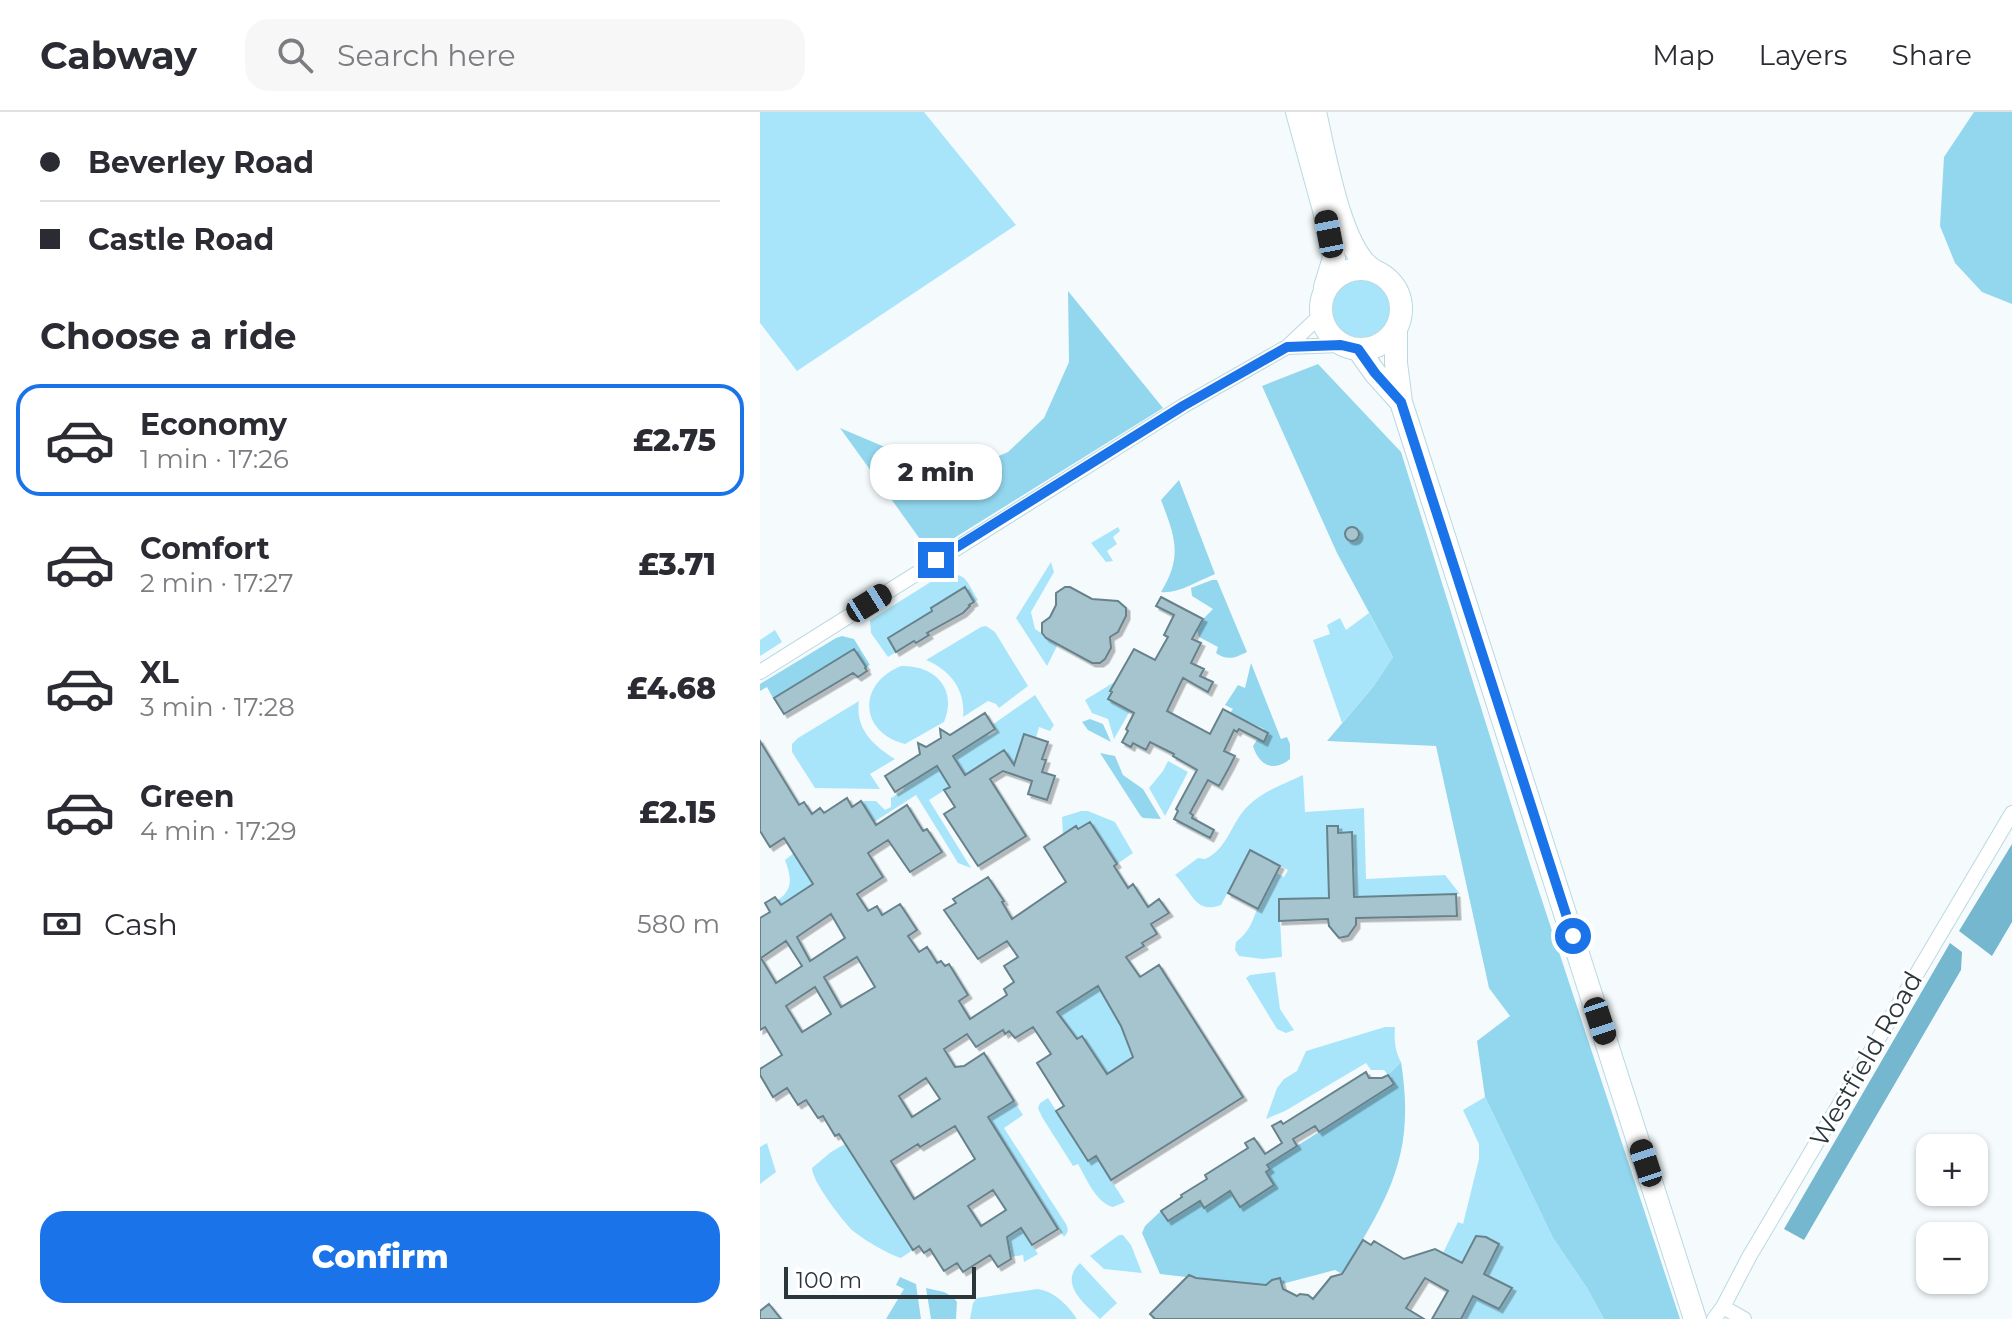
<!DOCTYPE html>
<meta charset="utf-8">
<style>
:root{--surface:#fff;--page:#f7f7f7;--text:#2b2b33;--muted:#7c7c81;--line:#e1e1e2;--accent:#1a73e8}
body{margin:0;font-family:Montserrat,sans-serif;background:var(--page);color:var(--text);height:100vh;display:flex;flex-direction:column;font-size:30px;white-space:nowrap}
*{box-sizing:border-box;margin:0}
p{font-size:26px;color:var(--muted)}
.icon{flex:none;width:44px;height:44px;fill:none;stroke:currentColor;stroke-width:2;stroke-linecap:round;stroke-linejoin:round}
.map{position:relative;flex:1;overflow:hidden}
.sheet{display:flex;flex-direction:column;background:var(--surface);width:760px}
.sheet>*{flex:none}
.guide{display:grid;align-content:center;height:176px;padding:0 40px;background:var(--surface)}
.tools{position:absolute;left:1156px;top:1022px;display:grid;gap:16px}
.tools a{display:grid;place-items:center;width:72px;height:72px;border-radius:16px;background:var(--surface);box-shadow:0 2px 6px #0004;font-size:40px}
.scale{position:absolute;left:24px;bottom:20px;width:192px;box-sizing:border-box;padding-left:8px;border:4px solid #2b363b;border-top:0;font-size:22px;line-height:28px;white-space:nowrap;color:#2b363b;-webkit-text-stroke:6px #fff;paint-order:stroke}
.end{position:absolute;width:36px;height:36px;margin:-18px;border:10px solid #1a73e8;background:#fff;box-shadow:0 0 0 4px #fff}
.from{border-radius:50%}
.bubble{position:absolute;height:56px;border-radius:24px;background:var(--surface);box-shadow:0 2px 6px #0004;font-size:26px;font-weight:800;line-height:56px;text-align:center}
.car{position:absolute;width:24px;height:48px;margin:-24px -12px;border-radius:10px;box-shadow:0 0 6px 2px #0007;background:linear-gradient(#222 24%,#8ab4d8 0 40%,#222 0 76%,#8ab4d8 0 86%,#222 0)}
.guide b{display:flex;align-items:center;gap:28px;height:76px;font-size:30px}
.guide b+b{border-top:2px solid var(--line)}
.guide i{width:20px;height:20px;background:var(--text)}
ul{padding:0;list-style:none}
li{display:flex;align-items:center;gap:24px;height:112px;margin:0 16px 12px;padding:0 24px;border:4px solid transparent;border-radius:24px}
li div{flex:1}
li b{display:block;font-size:30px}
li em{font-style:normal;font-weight:800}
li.selected{border-color:var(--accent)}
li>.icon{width:72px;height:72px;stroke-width:1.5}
h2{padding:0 40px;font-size:36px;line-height:96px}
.pay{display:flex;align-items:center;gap:20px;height:88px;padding:0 40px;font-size:30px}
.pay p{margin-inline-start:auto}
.primary-button{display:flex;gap:16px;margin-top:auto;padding:16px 40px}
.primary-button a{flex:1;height:92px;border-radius:24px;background:var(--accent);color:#fff;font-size:32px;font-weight:800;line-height:92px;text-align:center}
header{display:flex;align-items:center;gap:48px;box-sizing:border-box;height:112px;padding:0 40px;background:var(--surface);border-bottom:2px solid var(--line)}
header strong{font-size:38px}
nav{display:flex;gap:44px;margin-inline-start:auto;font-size:28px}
.search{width:560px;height:72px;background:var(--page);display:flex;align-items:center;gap:20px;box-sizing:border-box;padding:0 28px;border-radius:24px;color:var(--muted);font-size:30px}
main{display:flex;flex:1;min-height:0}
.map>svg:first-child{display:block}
.green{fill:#a9e5fa}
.forest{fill:#93d7ee}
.water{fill:#74b7ce}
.building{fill:#a6c4ce;stroke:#67828c;stroke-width:2;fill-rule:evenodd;filter:url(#shadow)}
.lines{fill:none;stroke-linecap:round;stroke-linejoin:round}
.minor-casing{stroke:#bad8e2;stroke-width:16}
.highway-casing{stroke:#bad8e2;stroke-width:24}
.minor{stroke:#fff;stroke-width:14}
.highway{stroke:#fff;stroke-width:22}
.route{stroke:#1a73e8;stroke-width:10}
.labels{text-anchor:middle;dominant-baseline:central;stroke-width:6;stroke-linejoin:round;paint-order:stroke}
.street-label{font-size:26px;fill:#2b363b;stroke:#fff}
</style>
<header>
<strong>Cabway</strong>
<div class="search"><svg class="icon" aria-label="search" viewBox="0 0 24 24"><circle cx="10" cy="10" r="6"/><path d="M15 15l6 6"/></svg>Search here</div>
<nav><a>Map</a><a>Layers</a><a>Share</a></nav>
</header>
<main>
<section class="sheet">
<div class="guide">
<b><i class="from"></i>Beverley Road</b>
<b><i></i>Castle Road</b>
</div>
<h2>Choose a ride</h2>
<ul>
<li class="selected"><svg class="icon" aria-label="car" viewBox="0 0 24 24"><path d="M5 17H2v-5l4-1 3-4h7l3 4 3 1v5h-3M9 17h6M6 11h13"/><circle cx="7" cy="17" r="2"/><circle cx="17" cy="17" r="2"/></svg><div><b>Economy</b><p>1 min · 17:26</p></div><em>£2.75</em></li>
<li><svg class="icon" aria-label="car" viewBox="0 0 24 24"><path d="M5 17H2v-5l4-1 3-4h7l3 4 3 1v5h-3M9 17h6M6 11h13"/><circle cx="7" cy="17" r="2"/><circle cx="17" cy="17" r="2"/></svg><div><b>Comfort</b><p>2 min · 17:27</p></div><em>£3.71</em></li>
<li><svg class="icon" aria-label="car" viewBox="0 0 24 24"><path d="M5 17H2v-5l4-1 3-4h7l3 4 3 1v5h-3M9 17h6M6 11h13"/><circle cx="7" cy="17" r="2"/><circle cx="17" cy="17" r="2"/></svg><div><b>XL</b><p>3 min · 17:28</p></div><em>£4.68</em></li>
<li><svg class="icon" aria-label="car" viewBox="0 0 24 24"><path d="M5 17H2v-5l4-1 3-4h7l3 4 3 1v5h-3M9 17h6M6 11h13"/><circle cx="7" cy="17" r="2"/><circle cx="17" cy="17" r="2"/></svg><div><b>Green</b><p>4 min · 17:29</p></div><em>£2.15</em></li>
</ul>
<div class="pay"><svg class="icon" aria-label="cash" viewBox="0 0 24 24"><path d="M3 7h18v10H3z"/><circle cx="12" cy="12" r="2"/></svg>Cash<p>580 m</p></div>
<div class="primary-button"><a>Confirm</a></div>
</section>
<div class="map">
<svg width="1252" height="1207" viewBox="0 0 1252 1207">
<defs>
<filter id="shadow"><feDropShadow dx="3.5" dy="3.5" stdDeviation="0" flood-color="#0004"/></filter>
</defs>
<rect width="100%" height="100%" fill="#f5fbfd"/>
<path class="green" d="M0 0H164L256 113 37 259 0 211Z
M571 197a30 30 0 1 1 60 0a30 30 0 1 1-60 0Z
M358 415 360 419 353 425 357 432 347 439 353 449 346 450 331 431Z
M291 450 294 460 271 500 275 517 298 532 287 554 256 506Z
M185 461C208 462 206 469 218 488L214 490 204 475 195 481 180 511 162 505 128 526 136 540 128 545 111 521 110 508Z
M609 501 633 545 613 575 582 611 553 528 570 522 567 513 580 506 586 518Z
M226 514 235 520 268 574 239 596 236 592 228 589 203 605C206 578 190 558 166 548L221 515Z
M15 518 22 530 0 544V528Z
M141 554C174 553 198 576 184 610L145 632C99 620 97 572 141 554Z
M356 569 348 587 370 599 354 627 348 607 332 601 325 588Z
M275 583 294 613 290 619 279 615 276 626 264 622 253 653 247 647 249 645 244 638 219 654 205 669 200 661 203 659 198 652 195 653 186 648 227 622 229 624 236 620 232 613Z
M99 589C95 617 113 633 135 647L110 662 120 677 55 676 32 640V632L38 626Z
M408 649 428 660 405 704 389 676 403 659Z
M183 650 182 662 186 669 193 673 169 688 211 756 198 751 156 683 114 710 101 689H116L125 698 131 695V686L144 678 143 676Z
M543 663 545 700 604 696 606 767 685 763 700 782 594 785 592 721H578V714H568L569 786 519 787 522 845 503 847 479 844 475 838 476 830C488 821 492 811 497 797 503 785 510 773 516 761L524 765 528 758 490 738 461 793C435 803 432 779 415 763L438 746 445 747C468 737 471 710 488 694 503 679 524 672 543 663Z
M321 699H328L355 710 373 741 357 752 330 710 303 723 302 705Z
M34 741 53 772 21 793 18 788C34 777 31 764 25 748Z
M515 860 520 897 534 918 526 921 517 917 486 866 490 863Z
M338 874 361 914 373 945 356 956 349 965 322 924 317 927 306 912 294 902Z
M625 915H635C634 928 635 939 641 950L628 963 624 958H611L606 951 525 999 506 1007 517 976 524 967 537 959 546 939Z
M725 985 793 1126 827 1176 844 1207H701L713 1184 748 1185 752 1176 724 1162 739 1131 726 1126 716 1124 702 1151 683 1141 698 1110 703 1112 719 1047V1032L703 998Z
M288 986 328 1048 336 1044 365 1090 353 1095C336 1091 326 1066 318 1052L313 1054 282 1005 278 996 280 991Z
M254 989 263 1003 244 1016 306 1112C309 1118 308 1120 304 1125L228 1005Z
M7 1031 16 1060 0 1072V1035Z
M85 1032 153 1138 141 1146C128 1142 102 1127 92 1118 81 1107 52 1069 52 1056L71 1040Z
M260 1114 278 1142 264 1150 263 1143 251 1145 246 1123Z
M359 1123H363L371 1133 382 1161 344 1157 330 1144Z
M320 1151 357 1191 340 1207C325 1192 298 1172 320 1151Z
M277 1177C294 1179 308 1193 317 1207H210L213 1191 217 1186Z"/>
<path class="forest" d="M1214 0H1252V192L1222 180 1195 151 1180 114 1184 45Z
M308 179 403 296 170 441 80 316 179 358 211 356 248 340 284 306 309 250Z
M558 252 641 340 769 749 920 1207H844L827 1176 793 1126 725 985 717 929 750 904 729 876 676 634 567 629 613 575 633 545 577 441 502 274Z
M419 368 455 462C438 469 418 482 401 480 423 444 415 425 401 388Z
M452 468H457L487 540C475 546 467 549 456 541L458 535 439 525 437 518 443 507 453 497 432 484 431 476Z
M82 524 94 527 110 553 106 555 97 541 63 555 14 588 7 575 0 579V572L76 526Z
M491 551 521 627 527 625 530 632V647C513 661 499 653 493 634L504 617 470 601 473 597 465 593 478 573 485 576Z
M330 607 343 612 351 630 328 618 322 610Z
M340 641 355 644 363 663 383 677 401 707 383 706 380 703Z
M641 950C656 1043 629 1085 582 1162L575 1158 522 1172 512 1168 506 1173 436 1166 428 1163 426 1165 400 1162 382 1121 385 1114 401 1099 409 1109 439 1089 444 1096 470 1079 480 1094 514 1074 506 1060 510 1057 507 1053 633 973 628 963Z
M140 1165 156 1172 161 1207H126L144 1177 136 1173Z
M166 1176 184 1180 193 1185 197 1190 196 1207H171Z"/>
<path class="water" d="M1252 732V810L1232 844 1199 819Z
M1190 831 1202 840 1201 858 1044 1128 1024 1117Z"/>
<path class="building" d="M585 422a7 7 0 1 1 14 0a7 7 0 1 1-14 0Z
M205 475 214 490 209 493 210 494 203 501 167 521 169 523 156 531 154 529 136 540 128 526 172 499 171 496Z
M305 475H310L332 487 358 489 366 496V504L358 520 350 525 351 536 345 547 340 551H332L286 526 282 521V511L290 505 296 493V481Z
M401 485 443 507 432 527 441 531 431 551 444 557 440 564 453 570 448 580 423 566 407 599 450 622 463 597 508 621 504 630 479 617 477 620 474 618 464 639 475 644 470 654 459 674 448 668 430 701 433 703 432 706 454 718 450 726 414 707 418 699 416 697 437 658 413 644 414 642 390 630 386 638 373 631 371 635 362 630 368 619 366 617 374 601 348 587 352 580 350 579 374 537 395 548 408 525 404 523 414 503 396 494Z
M94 537 106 555 105 556 107 559 98 565 93 561 24 602 14 586Z
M225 601 235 617 193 644 205 663 244 638 254 653 264 622 288 630 282 647 286 648 282 660 295 664 287 688 268 682 272 669 243 659 230 667 266 724 218 754 184 702 195 695 184 678 190 675 177 654 135 680 125 664 160 642 158 631 166 635 181 626 180 617 190 623Z
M0 629 39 693 44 690 52 702 60 696 64 701 87 686 92 695 101 689 116 713 147 693 163 719 167 717 182 740 150 760 128 728 108 741 123 765 97 782 108 799 117 794 122 803 140 792 157 818 148 824 159 840 167 835 177 851 181 849 185 854 189 852 208 883 199 889 210 907 247 883 244 877 254 870 244 854 258 845 247 829 218 847 184 798 196 791 193 787 228 765 244 789 242 790 252 807 306 770 284 735 316 714 318 717 330 710 357 752 354 754 368 776 373 772 388 795 399 787 409 801 391 812 397 822 382 831 384 834 366 845 380 865 399 853 483 985 351 1068 336 1044 328 1049 296 999 304 994 277 951 291 942 273 915 255 926 249 919 245 922 243 918 216 935 207 922 184 937 195 955 204 954 224 941 254 989 228 1005 298 1117 272 1133 261 1116 247 1125 251 1147 238 1155 230 1143 203 1160 197 1151 184 1159 170 1137 164 1141 159 1134 153 1138 79 1022 75 1024 63 1004 58 1006 46 988 38 993 27 976 13 985 0 963V957L22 943 5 915 0 918V806L10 800 5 791 15 785 21 793 53 772 24 726 10 735 0 719ZM71 802 85 826 50 849 37 825ZM26 829 42 854 16 871 1 846ZM97 845 115 875 81 895 64 865ZM338 874 361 914 373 945 347 962 322 924 317 927 297 900ZM55 875 71 902 42 920 26 894ZM166 966 180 987 152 1005 139 984ZM195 1014 215 1047 154 1087 131 1049 158 1032 160 1035ZM233 1078 246 1098 221 1114 208 1094Z
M567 714H578V721L592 720 594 785 696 782 697 804 596 806V813L588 824 579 826 569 814 568 807 519 809V787L569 786Z
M490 738 520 754 498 797 468 781Z
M606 960 609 966H622L628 963 634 972 559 1020 555 1014 533 1027 537 1034 507 1053 510 1057 506 1060 514 1073 480 1095 470 1079 444 1096 440 1089 408 1109 401 1099 422 1085 421 1083 447 1067 445 1063 488 1036 485 1031 494 1026 505 1042 522 1031 512 1014 521 1009 523 1012Z
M716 1124 726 1125 739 1132 724 1162 752 1176 739 1197 713 1184 701 1207H672L688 1179 665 1166 646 1196 664 1207H395L390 1202 429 1163 436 1166 506 1173 512 1168 520 1166 523 1177 537 1184 540 1182 548 1183 553 1187 571 1165 582 1162 603 1128 611 1133 614 1129 644 1147 675 1137 702 1151Z
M9 1192 21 1207H0V1199Z"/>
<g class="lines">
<defs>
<path id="minor" d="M527 235 581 233
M0 560 423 294 527 235 561 203
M963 1195 984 1207
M954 1207 963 1195 989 1145 1252 701"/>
<path id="highway" d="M537 0 564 98 574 146 565 175
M555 0C564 38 580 138 613 158
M561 197a40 40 0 1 1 80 0a40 40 0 1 1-80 0Z
M636 217V251L641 290 935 1207
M598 237 615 261 641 290"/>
</defs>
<use href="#minor" class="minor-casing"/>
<use href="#highway" class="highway-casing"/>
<use href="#minor" class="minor"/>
<use href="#highway" class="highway"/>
</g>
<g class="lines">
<path class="route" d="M176 448 423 294 527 235 581 233 598 237 615 261 641 290 813 824"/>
</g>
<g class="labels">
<g class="street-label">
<text transform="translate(1106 947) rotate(-60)">Westfield Road</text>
</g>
</g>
</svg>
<div class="tools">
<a>+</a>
<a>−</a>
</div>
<div class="scale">100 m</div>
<i class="end from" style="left:813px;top:824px"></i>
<i class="end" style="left:176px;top:448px"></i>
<div class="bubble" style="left:110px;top:332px;width:132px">2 min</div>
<i class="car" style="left:569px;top:122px;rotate:349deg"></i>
<i class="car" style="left:109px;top:491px;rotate:58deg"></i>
<i class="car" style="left:840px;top:909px;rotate:162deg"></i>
<i class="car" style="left:886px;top:1051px;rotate:342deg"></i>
</div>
</main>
